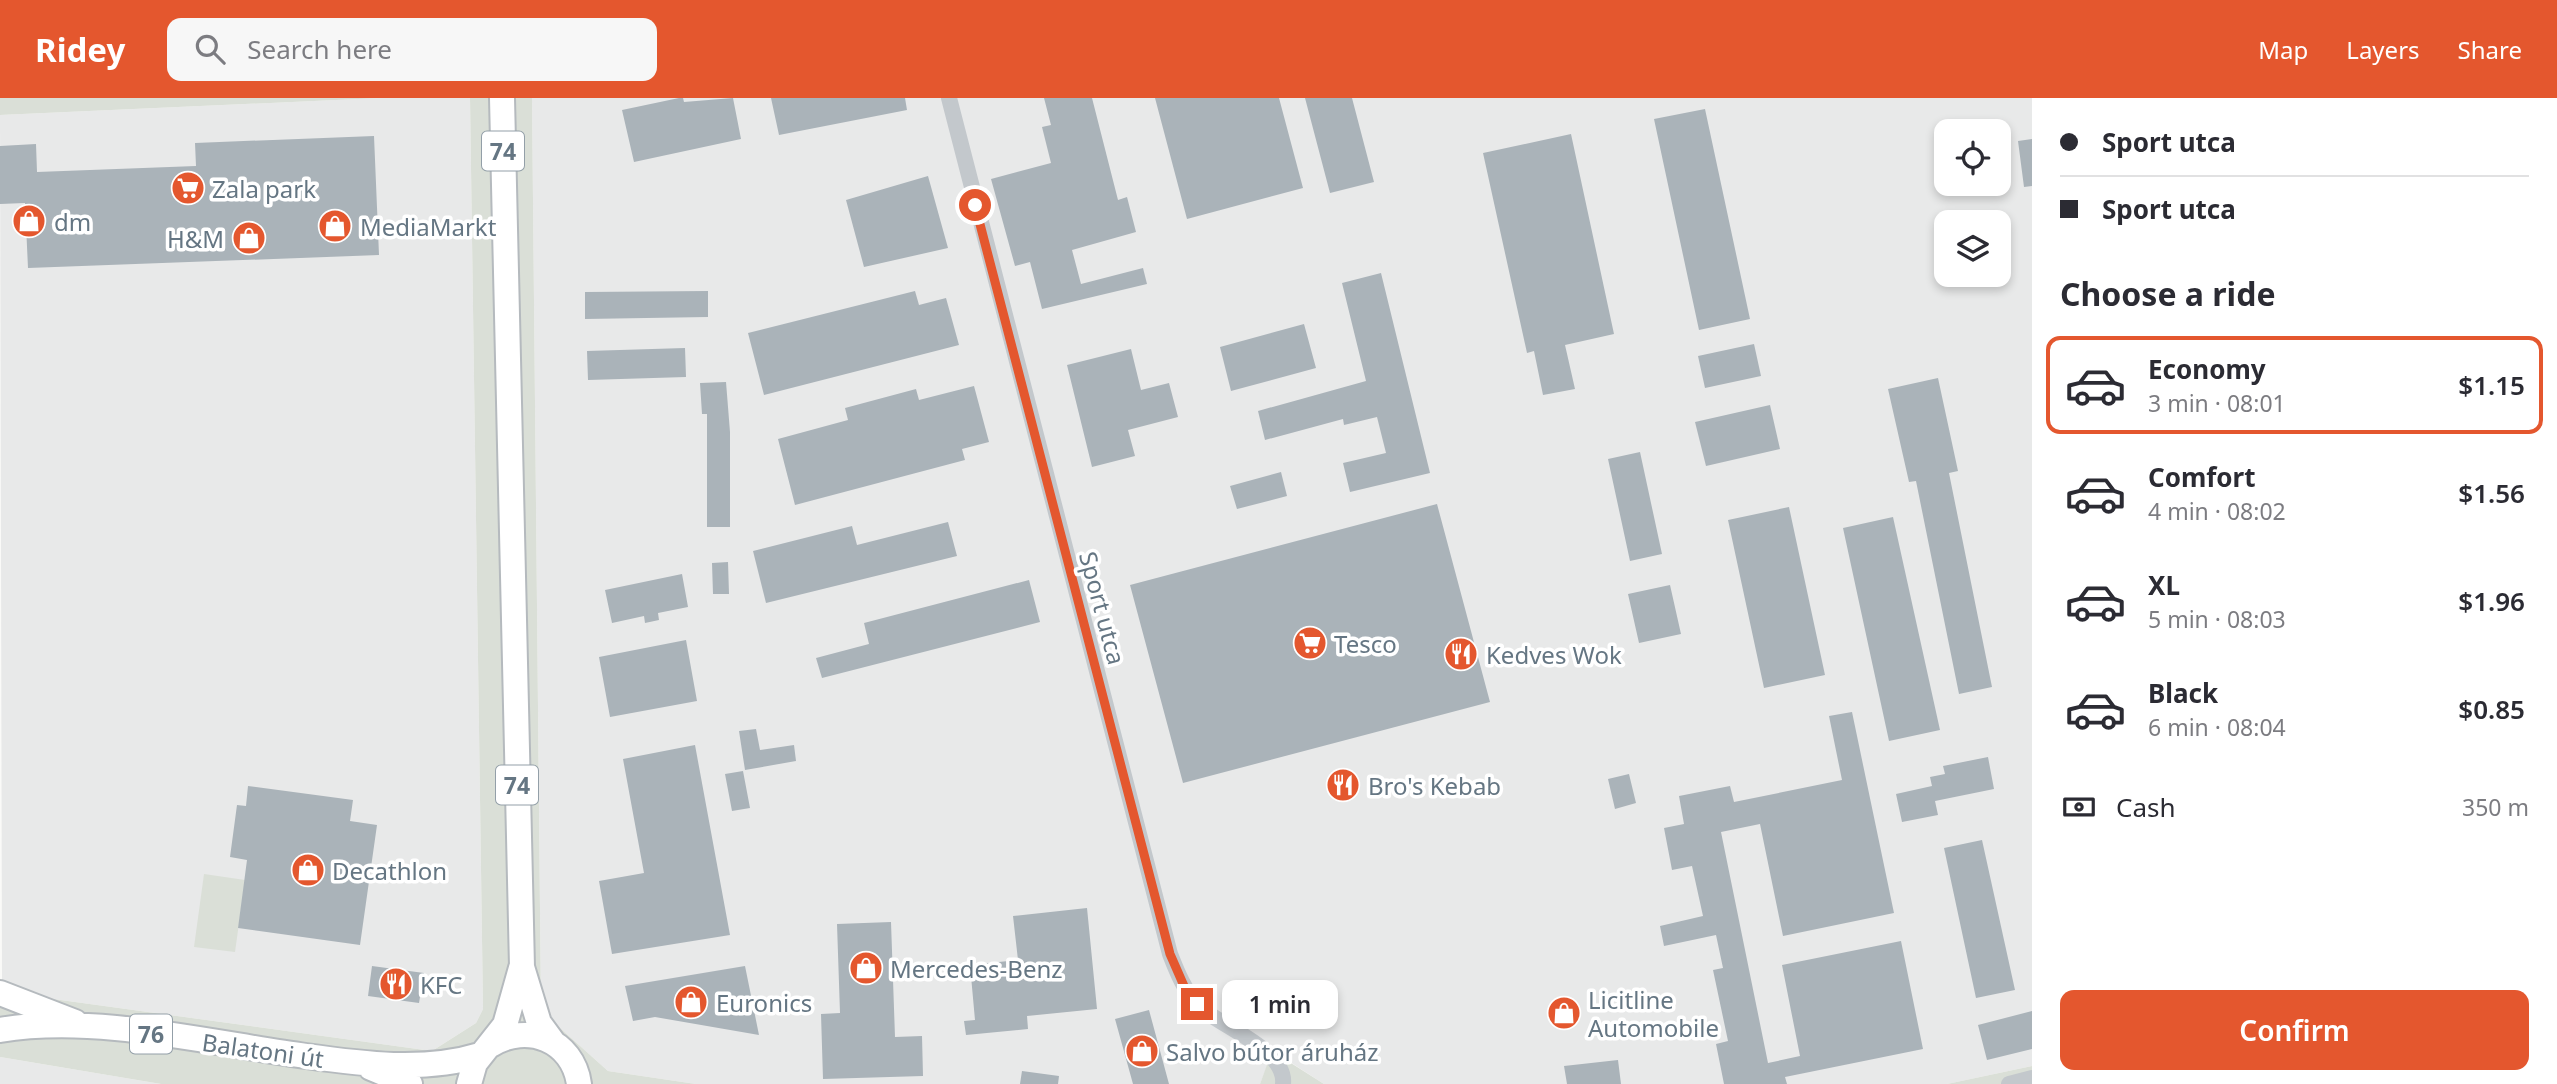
<!DOCTYPE html>
<meta charset="utf-8">
<style>
:root{--surface:#fff;--page:#f7f7f7;--text:#2b2b33;--muted:#7c7c81;--line:#e1e1e2;--accent:#e4572e}
body{margin:0;font-family:"Noto Sans",sans-serif;background:var(--page);color:var(--text);height:100vh;display:flex;flex-direction:column;font-size:26px;white-space:nowrap}
*{box-sizing:border-box;margin:0}
p{font-size:23px;color:var(--muted)}
.icon{flex:none;width:38px;height:38px;fill:none;stroke:currentColor;stroke-width:2;stroke-linecap:round;stroke-linejoin:round}
.map{position:relative;flex:1;overflow:hidden}
.sheet{display:flex;flex-direction:column;background:var(--surface);width:525px}
.sheet>*{flex:none}
.top-card{display:grid;align-content:center;height:154px;padding:0 28px;background:var(--surface)}
.tools{position:absolute;left:1934px;top:21px;display:grid;gap:14px}
.tools a{display:grid;place-items:center;width:77px;height:77px;border-radius:14px;background:var(--surface);box-shadow:0 4px 10px #0003;font-size:35px}
.end{position:absolute;width:32px;height:32px;margin:-16px;border:9px solid #e4572e;background:#fff;box-shadow:0 0 0 4px #fff}
.from{border-radius:50%}
.bubble{position:absolute;height:49px;border-radius:14px;background:var(--surface);box-shadow:0 4px 10px #0003;font-size:23px;font-weight:600;line-height:49px;text-align:center}
.top-card b{display:flex;align-items:center;gap:24px;height:66px;font-size:26px}
.top-card b+b{border-top:2px solid var(--line)}
.top-card i{width:18px;height:18px;background:var(--text)}
ul{padding:0;list-style:none}
li{display:flex;align-items:center;gap:21px;height:98px;margin:0 14px 10px;padding:0 14px;border:4px solid transparent;border-radius:14px}
li div{flex:1}
li b{display:block;font-size:26px}
li em{font-style:normal;font-weight:600}
li.current{border-color:var(--accent)}
li>.icon{width:63px;height:63px;stroke-width:1.5}
h2{padding:0 28px;font-size:32px;line-height:84px}
.pay{display:flex;align-items:center;gap:18px;height:77px;padding:0 28px;font-size:26px}
.pay p{margin-inline-start:auto}
.action{display:flex;gap:14px;margin-top:auto;padding:14px 28px}
.action a{flex:1;height:80px;border-radius:14px;background:var(--accent);color:#fff;font-size:28px;font-weight:600;line-height:80px;text-align:center}
header{display:flex;align-items:center;gap:42px;box-sizing:border-box;height:98px;padding:0 35px;background:var(--accent);color:#fff}
header strong{font-size:33px}
nav{display:flex;gap:38px;margin-inline-start:auto;font-size:24px}
.search{width:490px;height:63px;background:var(--page);display:flex;align-items:center;gap:18px;box-sizing:border-box;padding:0 24px;border-radius:14px;color:var(--muted);font-size:26px}
main{display:flex;flex:1;min-height:0}
.map>svg:first-child{display:block}
.built{fill:#e8e9e9;fill-rule:evenodd}
.green{fill:#dadfd7}
.building{fill:#aab3b9}
.lines{fill:none;stroke-linecap:round;stroke-linejoin:round}
.primary-casing{stroke:#b5babe;stroke-width:28}
.minor{stroke:#c3c8cc;stroke-width:16}
.primary{stroke:#fff;stroke-width:24}
.route{stroke:#e4572e;stroke-width:9}
.labels{text-anchor:middle;dominant-baseline:central;stroke-width:7;stroke-linejoin:round;paint-order:stroke}
.shield{fill:#fff;stroke:#939fa8;stroke-width:2}
.shield-label{font-size:23px;font-weight:bold;fill:#657683}
.poi-label{font-size:24px;fill:#657683;stroke:#fff;text-anchor:start}
.street-label{font-size:24px;fill:#657683;stroke:#fff}
</style>
<header>
<strong>Ridey</strong>
<div class="search"><svg class="icon" aria-label="search" viewBox="0 0 24 24"><circle cx="10" cy="10" r="6"/><path d="M15 15l6 6"/></svg>Search here</div>
<nav><a>Map</a><a>Layers</a><a>Share</a></nav>
</header>
<main>
<div class="map">
<svg width="2032" height="986" viewBox="0 0 2032 986">
<rect width="100%" height="100%" fill="#fafaf8"/>
<path class="built" d="M380 0H470L483 911 476 925 432 953 46 900 2 884 0 17Z
M532 0H2032V968L1947 986H1324L1273 953 1260 986H696L608 973 541 913ZM1946 33H1998V86H1946ZM1946 124H1998V177H1946Z
M0 959 161 986H0Z"/>
<path class="green" d="M0 0H380L0 17Z
M470 0H532L541 913 608 973 696 986H161L0 959V882L46 900 432 953 476 925 483 911Z
M204 776 245 782 235 854 194 849Z
M1272 953 1324 986H1260Z
M2032 968V986H1947Z"/>
<path class="building" d="M679 0H683L684 4 733 0 741 41 634 64 622 12Z
M771 0H905L907 12 779 37Z
M1044 0H1092L1118 102 1127 99 1136 134 1072 152 1081 186 1143 170 1147 186 1042 211 1030 164 1015 168 991 81 1051 65 1042 29 1051 27Z
M1155 0H1279L1303 90 1187 121Z
M1305 0H1352L1374 84 1330 95Z
M1705 11 1750 221 1699 232 1654 21Z
M1571 36 1614 236 1565 247 1575 291 1543 297 1534 253 1527 255 1483 55Z
M374 38 379 157 28 170 25 105 0 106V48L36 46 37 74 196 68 195 45Z
M2032 41V88L2024 89 2018 43Z
M928 78 948 150 864 169 846 102Z
M1381 175 1430 375 1350 394 1343 365 1386 355 1377 319 1344 327 1343 321 1265 342 1258 313 1366 283 1342 185Z
M708 193V219L585 221V194Z
M915 193 919 207 946 200 959 247 764 297 748 235Z
M1304 226 1316 270 1231 293 1220 249Z
M1754 246 1761 278 1705 290 1698 258Z
M685 250 686 279 588 282 587 253Z
M1131 251 1141 292 1169 285 1178 319 1128 332 1135 358 1092 369 1067 267Z
M1938 280 1958 373 1949 375 1992 589 1959 596 1916 383 1909 384 1888 291Z
M726 284 730 334V429H707V316H702L700 285Z
M974 288 989 344 962 351 965 362 795 407 778 341 848 322 845 310 916 291 919 302Z
M1770 307 1780 351 1706 368 1695 324Z
M1640 354 1662 456 1630 463 1608 361Z
M1281 374 1287 398 1237 411 1230 388Z
M1437 406 1490 604 1183 685 1130 487Z
M1789 409 1825 577 1764 590 1728 422Z
M1893 419 1940 632 1889 643 1843 430Z
M948 424 957 458 766 505 753 453 852 428 857 447Z
M728 464 729 496H713L712 465Z
M682 476 688 509 658 515 659 522 645 525 644 518 612 525 605 492Z
M1029 482 1040 524 822 580 816 560 869 546 864 525Z
M1670 487 1681 536 1639 545 1628 496Z
M686 542 697 603 610 619 599 559Z
M1852 614 1894 815 1783 838 1760 726 1721 734 1768 965 1800 958 1782 867 1901 843 1923 951 1785 979 1787 986H1724L1716 946 1728 943 1713 872 1723 870 1716 837 1664 848 1660 828 1703 818 1692 768 1672 772 1664 730 1684 726 1679 698 1730 688 1734 704 1842 682 1829 618Z
M756 631 760 652 794 647 796 663 745 672 739 633Z
M695 647 730 837 612 856 599 783 644 775 623 661Z
M1988 659 1994 691 1935 703 1938 717 1902 724 1896 696 1932 688 1930 679 1945 676 1943 668Z
M743 673 750 710 732 713 725 676Z
M1629 676 1636 705 1615 711 1608 681Z
M248 688 353 702 350 723 377 727 360 847 238 830 247 762 230 759 237 707 246 708Z
M1982 742 2015 892 1976 900 1944 750Z
M1087 810 1097 911 1027 918 1028 931 966 937 964 923 975 922 970 867 1018 862 1013 818Z
M891 824 895 939 922 938 923 978 823 981 821 916 840 915 837 826Z
M372 868 424 875 419 905 368 898Z
M745 868 759 937 655 919 633 923 625 888Z
M1149 912 1169 986H1133L1115 921Z
M2032 913V951L1987 962 1978 927Z
M1618 962 1621 986H1567L1564 968Z
M1022 973 1059 978 1058 986H1020Z"/>
<g class="lines">
<defs>
<path id="primary" d="M502 0 522 869 539 925 553 944
M0 895 75 924
M0 932C96 916 210 945 306 958 362 966 425 974 480 957
M491 947C527 924 573 942 579 986
M371 970 410 986
M469 986 475 965 505 927 521 870"/>
</defs>
<use href="#primary" class="primary-casing"/>
<path class="minor" d="M949 0 1170 856C1177 874 1185 894 1199 908 1221 929 1287 952 1283 986
M2009 986 2032 980"/>
<use href="#primary" class="primary"/>
</g>
<g class="lines">
<path class="route" d="M975 107 1170 856 1184 888 1197 906"/>
</g>
<defs>
<symbol id="supermarket-disc" viewBox="-11 -11 22 22"><circle r="9.5" fill="#e4572e" stroke="#fff"/><path d="M-6-5.5h2.5l.6 2H6L4.5 2H-2.5L-4.4-4H-6ZM-1.5 3.2a1.3 1.3 0 1 0 .1 0ZM3 3.2a1.3 1.3 0 1 0 .1 0Z" fill="#fff"/></symbol>
<symbol id="shop-disc" viewBox="-11 -11 22 22"><circle r="9.5" fill="#e4572e" stroke="#fff"/><path d="M-5-2.5h2.3a2.7 3.5 0 0 1 5.4 0H5L5.5 6h-11ZM-1.5-2.5h3a1.5 2.3 0 0 0-3 0Z" fill="#fff"/></symbol>
<symbol id="restaurant-disc" viewBox="-11 -11 22 22"><circle r="9.5" fill="#e4572e" stroke="#fff"/><path d="M-5-6h1v4h1v-4h1v4h1v-4h1v5L-1.5 .5V6h-2V.5L-5-1ZM5-6V6H3V1.5H1.5Q1.5-4 5-6Z" fill="#fff"/></symbol>
</defs>
<g fill-rule="evenodd">
<use href="#supermarket-disc" x="169" y="71" width="38" height="38"/>
<use href="#shop-disc" x="10" y="104" width="38" height="38"/>
<use href="#shop-disc" x="316" y="109" width="38" height="38"/>
<use href="#shop-disc" x="230" y="121" width="38" height="38"/>
<use href="#supermarket-disc" x="1291" y="526" width="38" height="38"/>
<use href="#restaurant-disc" x="1442" y="537" width="38" height="38"/>
<use href="#restaurant-disc" x="1324" y="668" width="38" height="38"/>
<use href="#shop-disc" x="289" y="753" width="38" height="38"/>
<use href="#shop-disc" x="847" y="851" width="38" height="38"/>
<use href="#restaurant-disc" x="377" y="867" width="38" height="38"/>
<use href="#shop-disc" x="672" y="885" width="38" height="38"/>
<use href="#shop-disc" x="1545" y="896" width="38" height="38"/>
<use href="#shop-disc" x="1123" y="934" width="38" height="38"/>
</g>
<g class="labels">
<g class="shield">
<rect x="482" y="33.5" width="42" height="39" rx="5"/>
<rect x="496" y="667.5" width="42" height="39" rx="5"/>
<rect x="130" y="916.5" width="42" height="39" rx="5"/>
</g>
<g class="shield-label">
<text x="503" y="53">74</text>
<text x="517" y="687">74</text>
<text x="151" y="936">76</text>
</g>
<g class="poi-label">
<text x="212" y="90">Zala park</text>
<text x="54" y="123">dm</text>
<text x="360" y="128">MediaMarkt</text>
<text x="224" y="140" text-anchor="end">H&amp;M</text>
<text x="1334" y="545">Tesco</text>
<text x="1486" y="556">Kedves Wok</text>
<text x="1368" y="687">Bro's Kebab</text>
<text x="332" y="772">Decathlon</text>
<text x="890" y="870">Mercedes-Benz</text>
<text x="420" y="886">KFC</text>
<text x="1588" y="901">Licitline<tspan x="1588" dy="28">Automobile</tspan></text>
<text x="716" y="904">Euronics</text>
<text x="1166" y="953">Salvo bútor áruház</text>
</g>
<g class="street-label">
<text transform="translate(1103 510) rotate(75)">Sport utca</text>
<text transform="translate(263 952) rotate(8)">Balatoni út</text>
</g>
</g>
</svg>
<div class="tools">
<a><svg class="icon" aria-label="locate" viewBox="0 0 24 24"><circle cx="12" cy="12" r="6"/><path d="M12 2v4M12 18v4M2 12h4M18 12h4"/></svg></a>
<a><svg class="icon" aria-label="layers" viewBox="0 0 24 24"><path d="M12 4l9 5-9 5-9-5zM3 14l9 5 9-5"/></svg></a>
</div>
<i class="end from" style="left:975px;top:107px"></i>
<i class="end" style="left:1197px;top:906px"></i>
<div class="bubble" style="left:1222px;top:882px;width:116px">1 min</div>
</div>
<section class="sheet">
<div class="top-card">
<b><i class="from"></i>Sport utca</b>
<b><i></i>Sport utca</b>
</div>
<h2>Choose a ride</h2>
<ul>
<li class="current"><svg class="icon" aria-label="car" viewBox="0 0 24 24"><path d="M5 17H2v-5l4-1 3-4h7l3 4 3 1v5h-3M9 17h6M6 11h13"/><circle cx="7" cy="17" r="2"/><circle cx="17" cy="17" r="2"/></svg><div><b>Economy</b><p>3 min · 08:01</p></div><em>$1.15</em></li>
<li><svg class="icon" aria-label="car" viewBox="0 0 24 24"><path d="M5 17H2v-5l4-1 3-4h7l3 4 3 1v5h-3M9 17h6M6 11h13"/><circle cx="7" cy="17" r="2"/><circle cx="17" cy="17" r="2"/></svg><div><b>Comfort</b><p>4 min · 08:02</p></div><em>$1.56</em></li>
<li><svg class="icon" aria-label="car" viewBox="0 0 24 24"><path d="M5 17H2v-5l4-1 3-4h7l3 4 3 1v5h-3M9 17h6M6 11h13"/><circle cx="7" cy="17" r="2"/><circle cx="17" cy="17" r="2"/></svg><div><b>XL</b><p>5 min · 08:03</p></div><em>$1.96</em></li>
<li><svg class="icon" aria-label="car" viewBox="0 0 24 24"><path d="M5 17H2v-5l4-1 3-4h7l3 4 3 1v5h-3M9 17h6M6 11h13"/><circle cx="7" cy="17" r="2"/><circle cx="17" cy="17" r="2"/></svg><div><b>Black</b><p>6 min · 08:04</p></div><em>$0.85</em></li>
</ul>
<div class="pay"><svg class="icon" aria-label="cash" viewBox="0 0 24 24"><path d="M3 7h18v10H3z"/><circle cx="12" cy="12" r="2"/></svg>Cash<p>350 m</p></div>
<div class="action"><a>Confirm</a></div>
</section>
</main>
